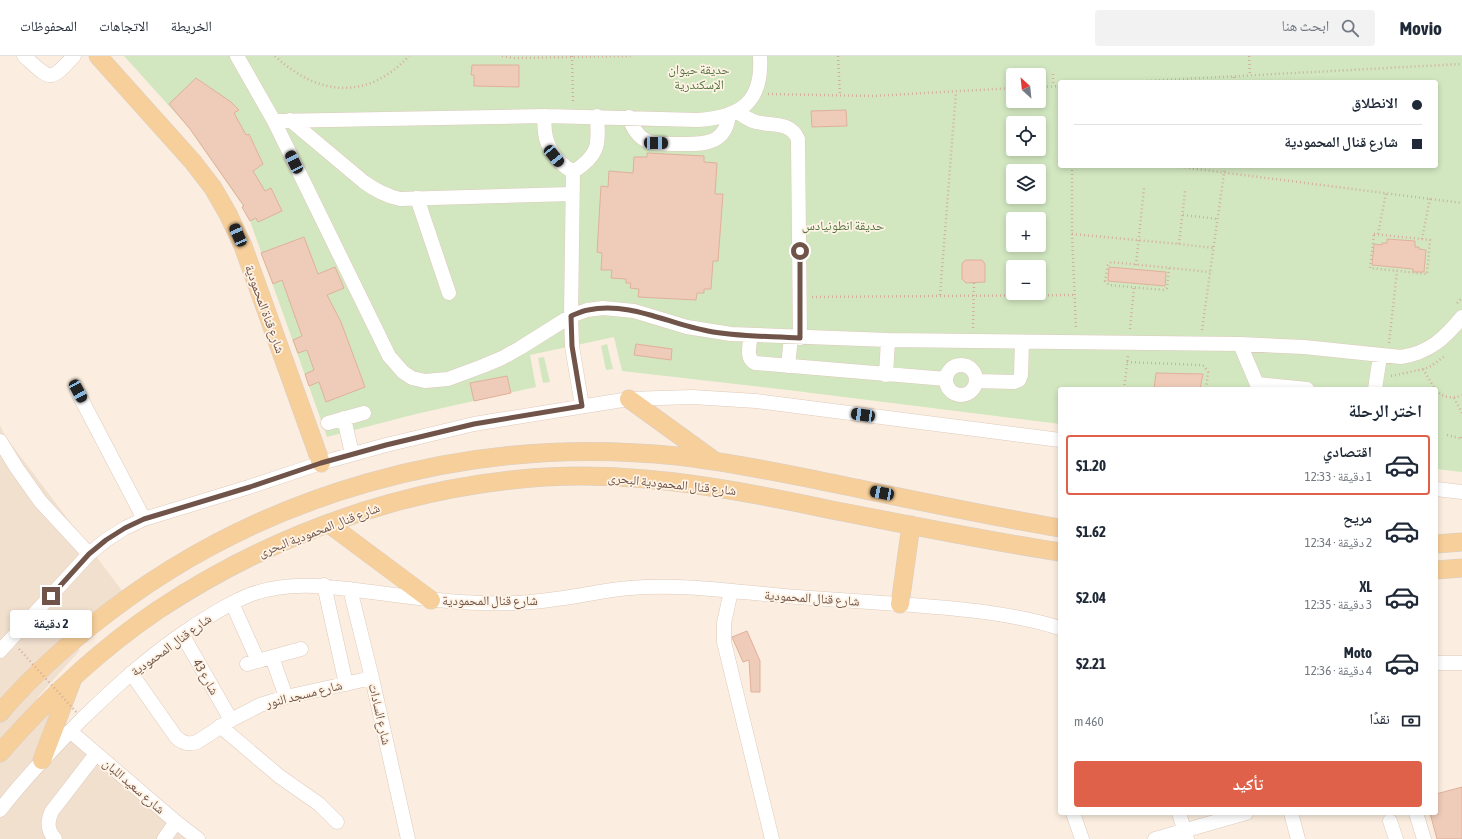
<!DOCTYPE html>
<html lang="ar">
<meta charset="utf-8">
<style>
:root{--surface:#fff;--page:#f2f2f3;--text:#1f2937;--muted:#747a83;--line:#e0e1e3;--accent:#e06149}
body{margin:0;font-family:"Asap Condensed","Noto Naskh Arabic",sans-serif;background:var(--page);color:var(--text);direction:rtl;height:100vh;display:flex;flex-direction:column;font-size:15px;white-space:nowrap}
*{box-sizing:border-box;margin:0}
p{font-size:13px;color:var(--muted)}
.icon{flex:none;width:22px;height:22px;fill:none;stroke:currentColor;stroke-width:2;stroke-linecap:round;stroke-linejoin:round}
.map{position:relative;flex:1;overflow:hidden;direction:ltr}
.panel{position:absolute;left:1058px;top:331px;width:380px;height:428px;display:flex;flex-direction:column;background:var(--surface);border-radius:4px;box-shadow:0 2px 6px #0003;direction:rtl}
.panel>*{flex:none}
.top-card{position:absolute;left:1058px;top:24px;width:380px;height:88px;border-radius:4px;box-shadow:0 2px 6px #0003;direction:rtl;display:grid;align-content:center;height:88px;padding:0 16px;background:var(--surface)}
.needle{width:26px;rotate:333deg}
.controls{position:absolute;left:1006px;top:12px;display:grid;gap:8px}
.controls a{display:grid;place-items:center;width:40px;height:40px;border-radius:4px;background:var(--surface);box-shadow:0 2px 6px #0003;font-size:20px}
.end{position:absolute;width:18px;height:18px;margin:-9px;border:5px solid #705449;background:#fff;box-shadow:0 0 0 2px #fff}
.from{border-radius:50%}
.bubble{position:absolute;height:28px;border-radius:4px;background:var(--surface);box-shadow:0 2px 6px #0003;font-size:13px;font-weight:700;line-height:28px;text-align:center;direction:rtl}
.car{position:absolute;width:12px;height:24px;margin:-12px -6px;border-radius:5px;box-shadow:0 0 3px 1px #0007;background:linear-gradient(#222 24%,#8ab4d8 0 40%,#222 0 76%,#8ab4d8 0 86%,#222 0)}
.top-card b{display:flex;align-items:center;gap:14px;height:38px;font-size:15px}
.top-card b+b{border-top:1px solid var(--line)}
.top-card i{width:10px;height:10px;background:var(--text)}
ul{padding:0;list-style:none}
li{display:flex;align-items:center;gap:12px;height:60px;margin:0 8px 6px;padding:0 8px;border:2px solid transparent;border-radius:4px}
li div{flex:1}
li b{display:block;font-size:15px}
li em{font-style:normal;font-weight:700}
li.selected{border-color:var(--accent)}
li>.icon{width:36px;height:36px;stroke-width:1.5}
h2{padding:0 16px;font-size:18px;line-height:48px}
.pay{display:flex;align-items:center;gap:10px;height:44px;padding:0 16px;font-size:15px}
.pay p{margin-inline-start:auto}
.action{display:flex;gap:8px;margin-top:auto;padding:8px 16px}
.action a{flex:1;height:46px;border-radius:4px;background:var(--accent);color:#fff;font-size:16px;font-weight:700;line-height:46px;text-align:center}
header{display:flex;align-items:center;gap:24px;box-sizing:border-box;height:56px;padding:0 20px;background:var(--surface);border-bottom:1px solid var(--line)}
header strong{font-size:19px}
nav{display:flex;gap:22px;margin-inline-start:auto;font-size:14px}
.search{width:280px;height:36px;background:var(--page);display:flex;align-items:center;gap:10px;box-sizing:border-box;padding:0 14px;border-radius:4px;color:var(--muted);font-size:15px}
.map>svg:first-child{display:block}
.residential{fill:#f2e0cf}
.green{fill:#d2e7c0;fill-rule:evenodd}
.building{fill:#efcbb9;stroke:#e0b09a}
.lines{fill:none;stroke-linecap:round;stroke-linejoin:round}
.minor-casing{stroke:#decabc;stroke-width:15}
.major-casing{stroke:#d7cfcc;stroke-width:19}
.path{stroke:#d3ae9d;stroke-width:2.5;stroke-dasharray:1 3;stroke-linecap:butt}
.minor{stroke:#fff;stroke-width:14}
.major{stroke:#f7cf9a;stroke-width:18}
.path-bridge{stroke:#d3ae9d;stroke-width:2.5;stroke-dasharray:1 3;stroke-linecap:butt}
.route{stroke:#705449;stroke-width:5}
.labels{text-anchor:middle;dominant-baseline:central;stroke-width:3.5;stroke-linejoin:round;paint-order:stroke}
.park-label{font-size:13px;fill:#547542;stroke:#fef3e5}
.street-label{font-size:13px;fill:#705449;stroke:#fef3e5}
</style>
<header>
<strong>Movio</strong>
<div class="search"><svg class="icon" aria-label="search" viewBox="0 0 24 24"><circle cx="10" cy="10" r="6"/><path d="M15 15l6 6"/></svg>ابحث هنا</div>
<nav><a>الخريطة</a><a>الاتجاهات</a><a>المحفوظات</a></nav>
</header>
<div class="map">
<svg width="1462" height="783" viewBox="0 0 1462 783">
<rect width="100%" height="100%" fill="#fbeee0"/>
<path class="residential" d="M0 369 5 380 123 536 68 584 80 594 37 642 203 783H0Z"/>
<path class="green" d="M124 0H1462V416L1436 413V333H1060V368L788 334 622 315 614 281 530 299 536 331 416 358 327 381 250 165 242 151 243 150 189 72ZM1013 19H1039V45H1013ZM1060 26H1436V110H1060ZM1013 67H1039V93H1013ZM1013 115H1039V141H1013ZM1013 163H1039V189H1013ZM1013 211H1039V237H1013Z
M607 288 613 313 606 314 601 290Z
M544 301 550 326 543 327 538 302Z"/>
<path class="building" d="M472 9H519V31L474 30V19H471Z
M196 22 231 46 239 54 234 57 246 79 249 78 263 108 253 115 265 135 271 132 282 155 258 166 256 162 250 165 242 151 244 150 190 73 169 48Z
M846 54 847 70 812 71 811 55Z
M647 97 704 100V106L717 107 715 138H723L718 205H713L711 233H704V237H697L696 244 638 241 639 233 630 232 631 227H626V223L611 222 612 214H601L602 197 597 196 601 130 608 131 609 115 633 117 634 101H647Z
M304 181 318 218 335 211 344 232 327 239 341 266 365 331 326 346 319 326 309 330 305 318 314 314 307 294 298 297 293 284 302 280 282 224 273 228 261 197Z
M1387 183 1415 185V191H1419V193L1426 194 1424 216H1413V213L1372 209 1374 188 1382 189V187H1387Z
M966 204H982L985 208V226L966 227 962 223V207Z
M1109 211 1166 216 1165 230 1108 225Z
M636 288 672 293 671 304 634 299Z
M1156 317 1203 318 1200 333H1154Z
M507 320 511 337 474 345 470 327Z
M747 575 760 605V636H751L749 604 743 606 732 581Z
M1462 731V783H1437L1430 757H1436V738Z"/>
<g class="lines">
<defs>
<path id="minor" d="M24 0C51 24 49 27 74 0
M237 0 274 65 389 300 403 316 412 322 425 325 448 323 483 310 502 302 520 292 571 260 587 254 603 252 634 255 687 271 731 278 888 284 1240 288 1304 291 1401 301C1429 297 1445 282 1462 261
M737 55C743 60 749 64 756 66 772 70 790 65 798 83L800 282
M545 60C542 84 552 103 573 116
M629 61C632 71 637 80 647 85 656 89 666 87 675 88 700 88 726 91 729 58
M290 64 364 126C375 134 386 140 400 143L572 138
M274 65 545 60 698 64C741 61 763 46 760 0
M573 116 571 260 572 290 582 350
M573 116C599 99 599 90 597 60
M417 142 449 237
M751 279C750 288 745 302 755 307L946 323
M1240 288 1259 333
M946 324a15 15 0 1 1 30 0a15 15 0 1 1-30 0Z
M788 310 791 281
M886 319 888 284
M976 325 1014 326 1019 324 1021 319 1022 286
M1257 328 1307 333
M1375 333 1380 300
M77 335 144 463
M344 362 352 398
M328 367 364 357
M0 385 16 411 40 445 89 498
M1436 433 1462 436
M324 529 346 628
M350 533 372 622 408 783
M731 535 724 567V586L772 783
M232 547 258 605
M182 578 231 664
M0 595 89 498 106 484 125 472 144 463 249 431 321 407 386 389 474 368 629 343 692 341 756 345 1060 384
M272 601 286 641
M1436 607H1462
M247 608 301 593
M131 617 176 681C182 687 188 689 197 686L231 664 260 649 286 641 372 622
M220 670 279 720 319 748 337 766
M70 675 176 766 198 783
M0 754C25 722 53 693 81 664 116 630 151 598 192 571 211 559 231 546 252 538 293 524 331 531 372 536 408 541 444 546 481 547 506 548 531 547 556 543 581 540 605 534 630 532 686 527 741 537 797 541 835 544 874 546 912 549 963 553 1011 557 1060 572
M1073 757 1082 783
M1179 757 1187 783
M1291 757 1298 783
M1416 757 1424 783
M1390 765 1396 783
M55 783C47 774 47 765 52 755L96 698
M164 783 176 766
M1155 783 1246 757"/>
<path id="major" d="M98 0 193 106 213 132 228 158 243 190 321 407
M629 343 712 403
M329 468 431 544
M1436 488 1462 486
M1436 514 1462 512
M900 548 911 469
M0 657C27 625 59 596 91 570 255 437 468 378 677 400 722 405 767 414 812 423 895 440 977 458 1060 472
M0 697C47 643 99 594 158 554 300 460 474 407 645 423 706 428 767 440 827 453 905 468 982 484 1060 496
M42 704 72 625"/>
</defs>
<use href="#minor" class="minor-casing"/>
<use href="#major" class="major-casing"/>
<path class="path" d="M275 0C318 40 367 45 409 0
M502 0 514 2 631 0
M572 0 573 48
M838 0 840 40
M1249 0 1250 19
M1053 18V30
M1127 26 1462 8
M1234 26V20
M1039 31 1060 30
M768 38 873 40 1013 32
M1072 110V178L1076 273
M1173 110 1462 147
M1183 159 1218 163
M1072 178 1179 188 1214 192
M1374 178 1430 184 1427 218 1370 212Z
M1378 178 1386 137
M1422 183 1430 142
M1179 188 1185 135
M1136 209 1144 132
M1169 212 1167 232 1164 234 1109 229 1105 225 1108 209 1111 206 1210 216
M940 239 956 36
M812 241 1074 239
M1457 247 1462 242
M973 272 974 227
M1130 273 1134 231
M1202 274 1225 110
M1389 287 1397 215
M1127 306 1201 309 1204 310 1208 316 1206 333
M1423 313 1435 333
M1391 320 1424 313 1431 310 1445 300
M1124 333 1128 300
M1436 334C1443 342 1452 343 1462 339
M1454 342 1462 357
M1447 379 1462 383
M1461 382 1462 378"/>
<use href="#minor" class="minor"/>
<use href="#major" class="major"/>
<path class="path-bridge" d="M19 593 78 658"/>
</g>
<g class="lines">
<path class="route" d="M51 540 89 498 106 484 125 472 144 463 250 431 321 407 386 389 474 368 582 350 572 290 571 260C576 258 582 255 588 254 629 245 669 268 708 275 738 281 770 280 800 282V195"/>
</g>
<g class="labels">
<g class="park-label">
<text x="699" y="13">حديقة حيوان<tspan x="699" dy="15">الإسكندرية</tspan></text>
<text x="843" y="169">حديقة انطونيادس</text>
</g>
<g class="street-label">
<text transform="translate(265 253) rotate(70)">شارع قناة المحمودية</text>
<text transform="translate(672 428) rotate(6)">شارع قنال المحمودية البحرى</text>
<text transform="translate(319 474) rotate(-21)">شارع قنال المحمودية البحرى</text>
<text transform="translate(812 542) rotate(4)">شارع قنال المحمودية</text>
<text x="490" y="544">شارع قنال المحمودية</text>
<text transform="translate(171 589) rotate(-36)">شارع قنال المحمودية</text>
<text transform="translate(206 621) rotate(60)">شارع 43</text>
<text transform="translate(304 638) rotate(-14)">شارع مسجد النور</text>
<text transform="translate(380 658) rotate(77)">شارع السادات</text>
<text transform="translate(134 730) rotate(41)">شارع سعيد اللبان</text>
</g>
</g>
</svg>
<div class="controls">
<a><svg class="needle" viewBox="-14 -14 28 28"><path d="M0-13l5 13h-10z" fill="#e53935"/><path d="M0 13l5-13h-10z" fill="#747a83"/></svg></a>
<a><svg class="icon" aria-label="locate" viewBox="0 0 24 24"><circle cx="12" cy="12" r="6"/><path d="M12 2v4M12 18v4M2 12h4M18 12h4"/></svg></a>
<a><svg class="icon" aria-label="layers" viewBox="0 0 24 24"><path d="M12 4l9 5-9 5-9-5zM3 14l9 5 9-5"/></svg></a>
<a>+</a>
<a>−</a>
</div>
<i class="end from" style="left:800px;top:195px"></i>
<i class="end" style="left:51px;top:540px"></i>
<div class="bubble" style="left:10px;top:554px;width:82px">2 دقيقة</div>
<i class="car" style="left:656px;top:87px;rotate:91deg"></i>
<i class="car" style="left:554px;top:100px;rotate:141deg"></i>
<i class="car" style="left:294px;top:106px;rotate:334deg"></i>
<i class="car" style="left:238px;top:179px;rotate:336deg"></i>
<i class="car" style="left:78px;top:335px;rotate:152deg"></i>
<i class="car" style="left:863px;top:359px;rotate:278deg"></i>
<i class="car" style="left:882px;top:437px;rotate:281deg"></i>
<div class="top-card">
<b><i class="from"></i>الانطلاق</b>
<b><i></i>شارع قنال المحمودية</b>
</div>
<section class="panel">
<h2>اختر الرحلة</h2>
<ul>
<li class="selected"><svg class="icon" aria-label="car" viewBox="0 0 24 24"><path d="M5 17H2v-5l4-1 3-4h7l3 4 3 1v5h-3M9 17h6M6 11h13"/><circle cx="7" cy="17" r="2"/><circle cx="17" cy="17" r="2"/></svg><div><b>اقتصادي</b><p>1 دقيقة · 12:33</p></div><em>$1.20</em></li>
<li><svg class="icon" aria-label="car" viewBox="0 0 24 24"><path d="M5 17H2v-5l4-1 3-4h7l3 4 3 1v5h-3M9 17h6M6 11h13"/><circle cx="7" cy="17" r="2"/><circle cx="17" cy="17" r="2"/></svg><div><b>مريح</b><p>2 دقيقة · 12:34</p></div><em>$1.62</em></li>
<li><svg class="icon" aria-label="car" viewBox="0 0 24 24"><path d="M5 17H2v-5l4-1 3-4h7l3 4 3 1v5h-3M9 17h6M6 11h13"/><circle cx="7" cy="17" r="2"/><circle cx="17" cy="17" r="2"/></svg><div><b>XL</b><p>3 دقيقة · 12:35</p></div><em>$2.04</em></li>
<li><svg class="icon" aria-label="car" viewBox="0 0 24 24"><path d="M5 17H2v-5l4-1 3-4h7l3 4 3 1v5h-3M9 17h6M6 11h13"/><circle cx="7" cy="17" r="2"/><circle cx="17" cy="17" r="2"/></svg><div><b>Moto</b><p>4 دقيقة · 12:36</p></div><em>$2.21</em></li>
</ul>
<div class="pay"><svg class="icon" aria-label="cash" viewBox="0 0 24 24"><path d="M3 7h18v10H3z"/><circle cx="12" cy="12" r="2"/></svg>نقدًا<p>460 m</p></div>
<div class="action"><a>تأكيد</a></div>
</section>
</div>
